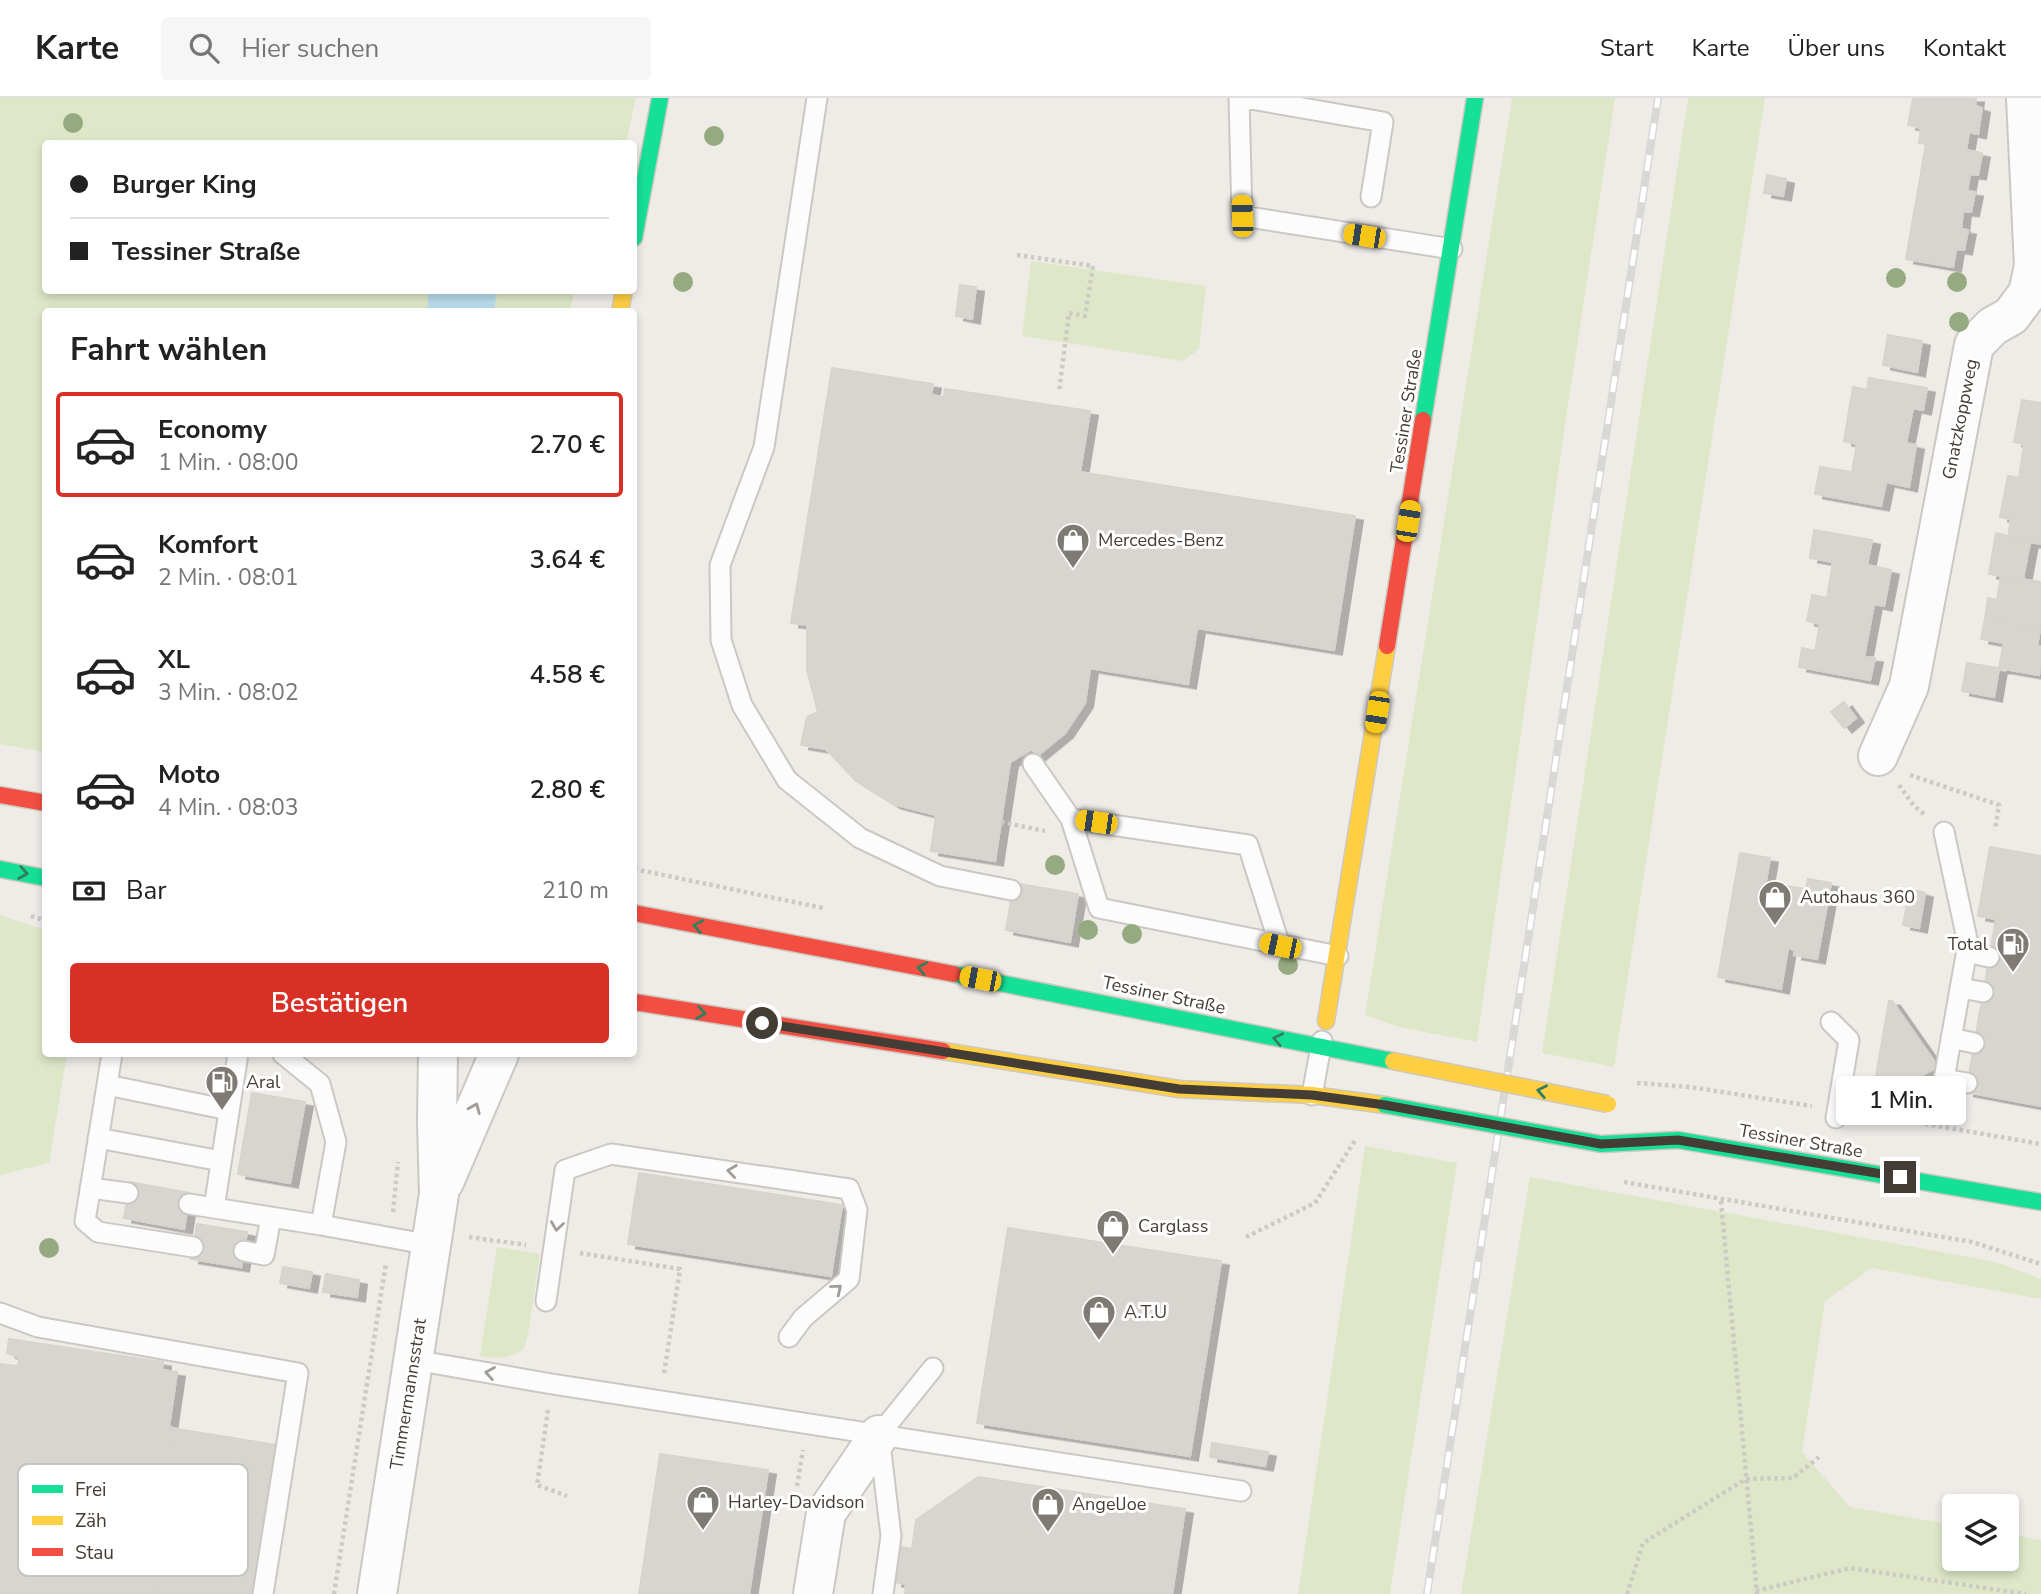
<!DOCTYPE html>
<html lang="de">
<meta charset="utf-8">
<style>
:root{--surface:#fff;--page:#f6f6f6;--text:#222;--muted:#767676;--line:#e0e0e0;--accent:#d93025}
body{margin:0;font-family:"Nunito Sans",sans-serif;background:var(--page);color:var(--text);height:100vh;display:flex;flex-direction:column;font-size:26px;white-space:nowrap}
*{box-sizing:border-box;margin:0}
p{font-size:23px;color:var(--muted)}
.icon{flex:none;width:38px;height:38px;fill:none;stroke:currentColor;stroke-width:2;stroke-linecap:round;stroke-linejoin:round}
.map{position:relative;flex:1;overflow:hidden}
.details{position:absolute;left:42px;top:210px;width:595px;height:749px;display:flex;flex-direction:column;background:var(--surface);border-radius:7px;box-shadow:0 4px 10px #0003}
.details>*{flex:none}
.banner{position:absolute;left:42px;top:42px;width:595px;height:154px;border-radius:7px;box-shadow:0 4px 10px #0003;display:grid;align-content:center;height:154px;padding:0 28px;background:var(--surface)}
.fabs{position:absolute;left:1942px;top:1396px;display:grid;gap:14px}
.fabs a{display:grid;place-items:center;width:77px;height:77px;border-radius:7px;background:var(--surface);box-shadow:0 4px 10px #0003;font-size:35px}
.end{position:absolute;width:32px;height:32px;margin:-16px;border:9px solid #443d35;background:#fff;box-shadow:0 0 0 4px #fff}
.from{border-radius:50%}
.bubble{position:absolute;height:49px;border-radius:7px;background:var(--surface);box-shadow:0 4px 10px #0003;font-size:23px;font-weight:600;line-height:49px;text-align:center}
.car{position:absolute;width:21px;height:42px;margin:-21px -10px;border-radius:9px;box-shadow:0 0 5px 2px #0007;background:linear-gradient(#f5c518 24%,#345 0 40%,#f5c518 0 76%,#345 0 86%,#f5c518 0)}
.banner b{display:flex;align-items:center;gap:24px;height:66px;font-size:26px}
.banner b+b{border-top:2px solid var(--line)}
.banner i{width:18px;height:18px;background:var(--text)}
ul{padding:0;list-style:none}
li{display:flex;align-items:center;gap:21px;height:105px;margin:0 14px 10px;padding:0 14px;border:4px solid transparent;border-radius:7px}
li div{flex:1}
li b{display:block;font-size:26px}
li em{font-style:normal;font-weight:600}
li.on{border-color:var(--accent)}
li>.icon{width:63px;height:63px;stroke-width:1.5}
h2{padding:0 28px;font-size:32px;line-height:84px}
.pay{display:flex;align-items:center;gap:18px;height:77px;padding:0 28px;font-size:26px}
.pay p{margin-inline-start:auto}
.button{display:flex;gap:14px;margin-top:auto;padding:14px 28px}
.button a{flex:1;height:80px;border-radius:7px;background:var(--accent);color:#fff;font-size:28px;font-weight:600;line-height:80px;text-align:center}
header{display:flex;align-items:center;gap:42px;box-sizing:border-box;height:98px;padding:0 35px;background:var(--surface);border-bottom:2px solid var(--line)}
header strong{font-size:33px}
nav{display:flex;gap:38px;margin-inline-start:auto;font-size:24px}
.search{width:490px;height:63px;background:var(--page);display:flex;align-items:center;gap:18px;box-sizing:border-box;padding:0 24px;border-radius:7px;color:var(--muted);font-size:26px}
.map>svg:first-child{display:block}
.green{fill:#dee8c8}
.water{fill:#b9dcec}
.building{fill:#d8d5d1;stroke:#d7d3ce;stroke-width:2;filter:url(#shadow)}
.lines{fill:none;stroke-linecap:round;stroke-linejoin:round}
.lane-casing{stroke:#cbc8c4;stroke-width:23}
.street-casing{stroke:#cbc8c4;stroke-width:42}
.fast-casing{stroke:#cec8bf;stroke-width:19}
.slow-casing{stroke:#cec8bf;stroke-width:19}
.jam-casing{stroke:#cec8bf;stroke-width:19}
.path{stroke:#cdcac6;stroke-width:4.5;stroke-dasharray:3.5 3.5;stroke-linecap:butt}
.lane{stroke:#fdfcfc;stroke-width:19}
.street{stroke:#fdfcfc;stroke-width:38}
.fast{stroke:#16e098;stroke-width:16}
.slow{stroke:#ffcf43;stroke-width:16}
.jam{stroke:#f24e42;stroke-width:16}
.rail-casing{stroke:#d8d8d7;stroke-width:8}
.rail{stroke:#fff;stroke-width:5;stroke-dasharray:16;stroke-linecap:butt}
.fast-bridge-casing{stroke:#d1c7b6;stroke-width:19;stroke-linecap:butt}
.slow-bridge-casing{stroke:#d1c7b6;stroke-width:19;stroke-linecap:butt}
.fast-bridge{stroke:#16e098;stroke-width:16}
.slow-bridge{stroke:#ffcf43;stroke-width:16}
.tree{fill:#95aa80}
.oneway{stroke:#327e5d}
.oneway2{stroke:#a09c98}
.route{stroke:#443d35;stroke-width:9}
.labels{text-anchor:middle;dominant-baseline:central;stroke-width:6;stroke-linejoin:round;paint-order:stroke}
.street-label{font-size:18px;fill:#443d35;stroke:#fff}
.poi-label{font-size:18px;fill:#443d35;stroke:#fff;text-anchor:start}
.key{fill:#fff;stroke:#c7c5c2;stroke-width:2}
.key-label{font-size:19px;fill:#443d35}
</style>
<header>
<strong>Karte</strong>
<div class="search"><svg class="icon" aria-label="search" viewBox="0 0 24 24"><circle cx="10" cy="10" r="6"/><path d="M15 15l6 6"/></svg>Hier suchen</div>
<nav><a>Start</a><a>Karte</a><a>Über uns</a><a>Kontakt</a></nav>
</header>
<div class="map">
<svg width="2041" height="1496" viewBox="0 0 2041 1496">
<defs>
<filter id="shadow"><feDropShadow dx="8" dy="4.5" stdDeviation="0" flood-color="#0004"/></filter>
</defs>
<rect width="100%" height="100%" fill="#efece8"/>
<path class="green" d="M0 0H636L626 45 46 46V192L575 193 569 214H46L45 654 0 646Z
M1512 0H1615L1565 327 1477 944 1399 929 1365 917Z
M1688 0H1765L1614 969 1542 955Z
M1031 163 1206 188 1199 251 1183 263 1022 238Z
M0 817 45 832 46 956H67L49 1065 0 1077Z
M1365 1048 1457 1065 1390 1496H1298Z
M1530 1079 1969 1159 1999 1165 2041 1181V1201L1872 1170 1825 1203 1802 1354 1850 1409 1955 1427V1461H2007V1436L2041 1442V1496H1461Z
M497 1149 540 1156 528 1238 523 1252C507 1261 497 1261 480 1258Z"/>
<path class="water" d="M429 193H497L494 213H427Z"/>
<path class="building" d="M1913 0H1976L1975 8 1982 10 1978 36 1969 34 1966 52 1982 55 1978 77 1970 76 1967 93 1975 94 1971 114 1963 113 1961 131 1968 132 1964 152 1956 151 1953 169 1906 161 1926 46 1919 45 1921 30 1908 27Z
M1767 77 1786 81 1783 98 1764 95Z
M960 187 976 189 972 221 956 218Z
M1888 237 1922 243 1917 274 1883 267Z
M832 270 933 286 931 297 944 299 945 291 1090 313 1080 374 1355 418 1334 552 1197 530 1188 586 1090 570 1085 605 1065 635 1037 658 1032 651 1010 664 995 763 931 753 936 717 893 706 856 683 826 651 801 647 807 619 818 614 807 572V527L791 525Z
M1869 280 1927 290 1923 312 1913 310 1906 345 1916 347 1909 389 1886 384 1881 408 1815 396 1820 369 1852 374 1857 346 1844 343 1853 289 1867 292Z
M2022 302 2041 305V446L2008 440 2011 421 2000 419 2008 378 2019 380 2024 346 2014 344Z
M1814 432 1872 442 1867 467 1891 472 1884 508 1874 506 1864 559 1875 560 1870 582 1799 569 1802 550 1815 553 1820 526 1807 523 1812 497 1827 500 1833 464 1810 460Z
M1996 435 2030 444 2023 481 1989 476Z
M2001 478 2041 484 2040 531 1985 521 1988 500 1997 502Z
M1985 521 2040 531 2037 548 2041 549 2039 577 1999 570 2004 545 1981 541Z
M1967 565 1999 570 1994 599 1962 593Z
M1844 604 1856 620 1844 630 1831 614Z
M1990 749 2041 758V1008L1966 994 1996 821 1978 818Z
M1740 755 1770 760 1762 805 1783 808 1786 788 1806 791 1808 781 1831 785 1817 861 1794 857 1795 852 1788 850 1781 891 1718 879Z
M1014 785 1078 796 1070 844 1006 832Z
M1910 791 1925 795 1919 830 1903 827Z
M1889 903H1892L1938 969 1903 987 1876 978Z
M252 995 305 1004 290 1085 238 1076Z
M639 1075 842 1107 831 1178 628 1146Z
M130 1084 190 1095 184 1131 124 1120Z
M197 1126 247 1134 241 1169 191 1161Z
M1008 1130 1221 1163 1190 1358 977 1325Z
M283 1169 312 1174 309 1190 280 1185Z
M326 1176 359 1182 357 1199 323 1194Z
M9 1241 163 1264 162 1272 177 1274 169 1329 177 1331 152 1496H0V1266L18 1268 20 1260 7 1255Z
M177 1331 276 1347 253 1496H152Z
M1212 1345 1268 1354 1265 1368 1210 1359Z
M660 1356 768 1372 749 1496H639Z
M978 1379 1185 1411 1172 1496H905L906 1486 894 1484 900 1449 912 1451 916 1422Z"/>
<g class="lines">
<defs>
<path id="lane" d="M817 0 764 349 720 467 721 542 742 607 787 682 860 740 940 778 1011 792
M1239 0 1242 118 1452 151
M1245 0 1383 24 1371 99
M1033 666 1071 721 1099 810 1338 858
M1071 721 1248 747 1280 848
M1944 734 1968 846 1944 981 1967 985
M1966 854 1989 859
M1960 890 1983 894
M1831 924 1849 942 1836 1020
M1951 940 1974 945
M112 956 85 1123 98 1134 193 1149
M238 956 214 1110 321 1127
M283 956 320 986 336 1044 321 1127 431 1147
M107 987 229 1012
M1312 997 1322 943
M98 1040 221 1063
M90 1090 128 1095
M189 1106 214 1110
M244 1153 264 1157 271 1119
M546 1203 565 1072 611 1056 849 1091 857 1112 849 1181 803 1220 789 1239
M0 1215 38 1229 298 1275 263 1496
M414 1262 552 1286 1241 1393
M883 1496 891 1438 879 1337 933 1270"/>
<path id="street" d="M1878 658 1909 588 1974 247 1993 228 2011 218 2028 195 2034 168 2026 0
M444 1084 499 956
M377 1496 439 1096 437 1025 438 956
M813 1496 826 1415 879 1337"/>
<path id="fast" d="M634 140 660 0
M1423 322 1475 0
M0 771 46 780
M954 876 1393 963
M1601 1046 1678 1042 2041 1104"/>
<path id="slow" d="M620 214 624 192
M1326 923 1387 548
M943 953 1179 991 1312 997 1385 1007"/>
<path id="jam" d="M1387 548 1423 322
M0 697 46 705
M634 815 954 876
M634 904 943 953"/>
</defs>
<use href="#lane" class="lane-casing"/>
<use href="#street" class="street-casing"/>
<use href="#fast" class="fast-casing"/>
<use href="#slow" class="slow-casing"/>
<use href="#jam" class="jam-casing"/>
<path class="path" d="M1017 157 1093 168 1085 218 1069 215 1059 294
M1910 677 1999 707 1995 732
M1899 687 1914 708 1925 717
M1001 724 1045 733
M634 771 823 810
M31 818 46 823
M1637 985 1690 989 1812 1008
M1863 1015 2041 1046
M1624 1084 1972 1144 2041 1166
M1721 1103 1757 1496
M393 1114 398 1064
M469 1139 526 1147
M1246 1139 1315 1105 1356 1041
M580 1155 680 1171 664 1276
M548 1312 537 1387 567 1398
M797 1388 803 1352
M1756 1493 1850 1470 2026 1496
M334 1496 386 1165
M1627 1496 1643 1445 1746 1381 1793 1380 1819 1359"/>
<use href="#lane" class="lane"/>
<use href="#street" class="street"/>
<use href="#fast" class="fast"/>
<use href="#slow" class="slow"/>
<use href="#jam" class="jam"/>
<defs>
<path id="rail" d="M1427 1496 1658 0"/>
</defs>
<use href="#rail" class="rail-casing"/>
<use href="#rail" class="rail"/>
<defs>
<path id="fast-bridge" d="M1385 1007 1601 1046"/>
<path id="slow-bridge" d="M1393 963 1608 1006"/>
</defs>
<use href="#fast-bridge" class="fast-bridge-casing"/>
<use href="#slow-bridge" class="slow-bridge-casing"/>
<use href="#fast-bridge" class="fast-bridge"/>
<use href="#slow-bridge" class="slow-bridge"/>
</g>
<g class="tree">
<circle cx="73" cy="25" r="10"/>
<circle cx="714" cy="38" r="10"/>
<circle cx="1896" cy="180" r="10"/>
<circle cx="683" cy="184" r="10"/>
<circle cx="1957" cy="184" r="10"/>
<circle cx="1959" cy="224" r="10"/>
<circle cx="1055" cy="767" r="10"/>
<circle cx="1088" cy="832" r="10"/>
<circle cx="1132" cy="836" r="10"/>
<circle cx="1288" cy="867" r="10"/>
<circle cx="49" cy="1150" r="10"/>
</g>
<defs><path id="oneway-chevron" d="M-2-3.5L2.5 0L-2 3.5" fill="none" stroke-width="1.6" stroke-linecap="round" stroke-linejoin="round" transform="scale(1.75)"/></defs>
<g class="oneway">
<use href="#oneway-chevron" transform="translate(23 775) rotate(10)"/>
<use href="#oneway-chevron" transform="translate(698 828) rotate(-169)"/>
<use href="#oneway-chevron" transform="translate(922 870) rotate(-169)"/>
<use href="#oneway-chevron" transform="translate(701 915) rotate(9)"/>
<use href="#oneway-chevron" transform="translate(1278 941) rotate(-168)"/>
<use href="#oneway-chevron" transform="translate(1542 993) rotate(-169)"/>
</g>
<g class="oneway2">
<use href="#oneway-chevron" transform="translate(475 1010) rotate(-67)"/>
<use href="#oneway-chevron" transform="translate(732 1073) rotate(-172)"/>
<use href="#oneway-chevron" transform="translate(557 1128) rotate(98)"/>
<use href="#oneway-chevron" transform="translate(837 1191) rotate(-40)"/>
<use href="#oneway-chevron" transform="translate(490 1275) rotate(-170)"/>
</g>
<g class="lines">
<path class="route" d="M762 925 1179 991 1312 997 1385 1007 1601 1046 1678 1042 1900 1079"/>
</g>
<defs>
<symbol id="shop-pin" viewBox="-11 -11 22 30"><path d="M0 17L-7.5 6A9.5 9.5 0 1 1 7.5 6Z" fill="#807a74" stroke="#fff"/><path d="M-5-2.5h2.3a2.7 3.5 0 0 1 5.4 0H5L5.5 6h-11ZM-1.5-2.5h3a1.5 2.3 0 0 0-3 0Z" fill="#fff"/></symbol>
<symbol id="fuel-pin" viewBox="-11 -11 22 30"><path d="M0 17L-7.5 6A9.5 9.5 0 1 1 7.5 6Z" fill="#807a74" stroke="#fff"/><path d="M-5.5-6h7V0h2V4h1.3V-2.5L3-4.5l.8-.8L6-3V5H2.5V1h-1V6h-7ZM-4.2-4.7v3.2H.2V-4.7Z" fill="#fff"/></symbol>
</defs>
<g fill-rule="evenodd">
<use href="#shop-pin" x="1054" y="423" width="38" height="52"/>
<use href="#shop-pin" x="1756" y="780" width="38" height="52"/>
<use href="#fuel-pin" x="1994" y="827" width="38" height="52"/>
<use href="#fuel-pin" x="203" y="965" width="38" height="52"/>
<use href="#shop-pin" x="1094" y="1109" width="38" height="52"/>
<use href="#shop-pin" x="1080" y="1195" width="38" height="52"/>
<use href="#shop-pin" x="684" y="1385" width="38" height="52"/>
<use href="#shop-pin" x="1029" y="1387" width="38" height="52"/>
</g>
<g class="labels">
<g class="street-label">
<text transform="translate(1406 313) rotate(-81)">Tessiner Straße</text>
<text transform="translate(1960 321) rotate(-79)">Gnatzkoppweg</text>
<text transform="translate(1164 897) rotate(12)">Tessiner Straße</text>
<text transform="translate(1801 1043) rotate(10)">Tessiner Straße</text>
<text transform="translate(408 1296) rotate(-81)">Timmermannsstrat</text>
</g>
<g class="poi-label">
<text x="1098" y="442">Mercedes-Benz</text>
<text x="1800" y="799">Autohaus 360</text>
<text x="1988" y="846" text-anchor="end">Total</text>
<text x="246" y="984">Aral</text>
<text x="1138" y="1128">Carglass</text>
<text x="1124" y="1214">A.T.U</text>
<text x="728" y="1404">Harley-Davidson</text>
<text x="1072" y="1406">AngelJoe</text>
</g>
</g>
<rect x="18" y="1366" width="230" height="112" rx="10" class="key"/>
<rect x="32" y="1387" width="31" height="8" fill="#16e098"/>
<rect x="32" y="1418" width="31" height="9" fill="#ffcf43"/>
<rect x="32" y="1450" width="31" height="8" fill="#f24e42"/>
<g class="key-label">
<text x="75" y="1398">Frei</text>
<text x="75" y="1429">Zäh</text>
<text x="75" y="1461">Stau</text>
</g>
</svg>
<div class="fabs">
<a><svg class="icon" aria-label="layers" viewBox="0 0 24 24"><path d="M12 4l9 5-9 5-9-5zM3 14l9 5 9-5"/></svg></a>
</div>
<i class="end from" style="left:762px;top:925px"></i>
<i class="end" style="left:1900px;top:1079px"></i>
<div class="bubble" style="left:1836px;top:978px;width:130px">1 Min.</div>
<i class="car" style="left:1242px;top:118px;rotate:358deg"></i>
<i class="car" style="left:1364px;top:138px;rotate:279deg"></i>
<i class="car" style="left:1408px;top:423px;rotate:9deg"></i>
<i class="car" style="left:1377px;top:614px;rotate:189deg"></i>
<i class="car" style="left:1096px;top:724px;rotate:278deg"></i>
<i class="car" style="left:1280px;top:848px;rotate:282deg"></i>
<i class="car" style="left:980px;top:881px;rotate:281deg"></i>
<div class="banner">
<b><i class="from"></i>Burger King</b>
<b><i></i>Tessiner Straße</b>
</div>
<section class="details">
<h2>Fahrt wählen</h2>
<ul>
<li class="on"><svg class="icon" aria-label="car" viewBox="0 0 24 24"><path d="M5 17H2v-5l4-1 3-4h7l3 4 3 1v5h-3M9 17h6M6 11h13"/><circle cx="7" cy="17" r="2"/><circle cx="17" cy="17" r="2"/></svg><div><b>Economy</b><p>1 Min. · 08:00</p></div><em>2.70 €</em></li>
<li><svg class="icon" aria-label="car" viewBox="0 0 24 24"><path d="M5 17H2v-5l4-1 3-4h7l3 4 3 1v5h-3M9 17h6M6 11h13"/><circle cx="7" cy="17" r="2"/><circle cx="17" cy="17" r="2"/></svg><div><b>Komfort</b><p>2 Min. · 08:01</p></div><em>3.64 €</em></li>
<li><svg class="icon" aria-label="car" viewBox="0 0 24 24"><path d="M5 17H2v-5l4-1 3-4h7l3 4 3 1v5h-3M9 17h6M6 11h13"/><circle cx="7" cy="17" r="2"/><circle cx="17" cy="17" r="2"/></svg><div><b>XL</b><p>3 Min. · 08:02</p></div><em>4.58 €</em></li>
<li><svg class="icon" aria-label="car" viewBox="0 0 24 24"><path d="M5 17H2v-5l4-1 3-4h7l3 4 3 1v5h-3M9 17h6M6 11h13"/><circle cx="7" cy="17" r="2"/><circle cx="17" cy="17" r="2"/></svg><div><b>Moto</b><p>4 Min. · 08:03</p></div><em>2.80 €</em></li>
</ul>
<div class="pay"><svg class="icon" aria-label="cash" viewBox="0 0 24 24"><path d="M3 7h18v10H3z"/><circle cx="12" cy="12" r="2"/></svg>Bar<p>210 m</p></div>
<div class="button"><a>Bestätigen</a></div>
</section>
</div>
